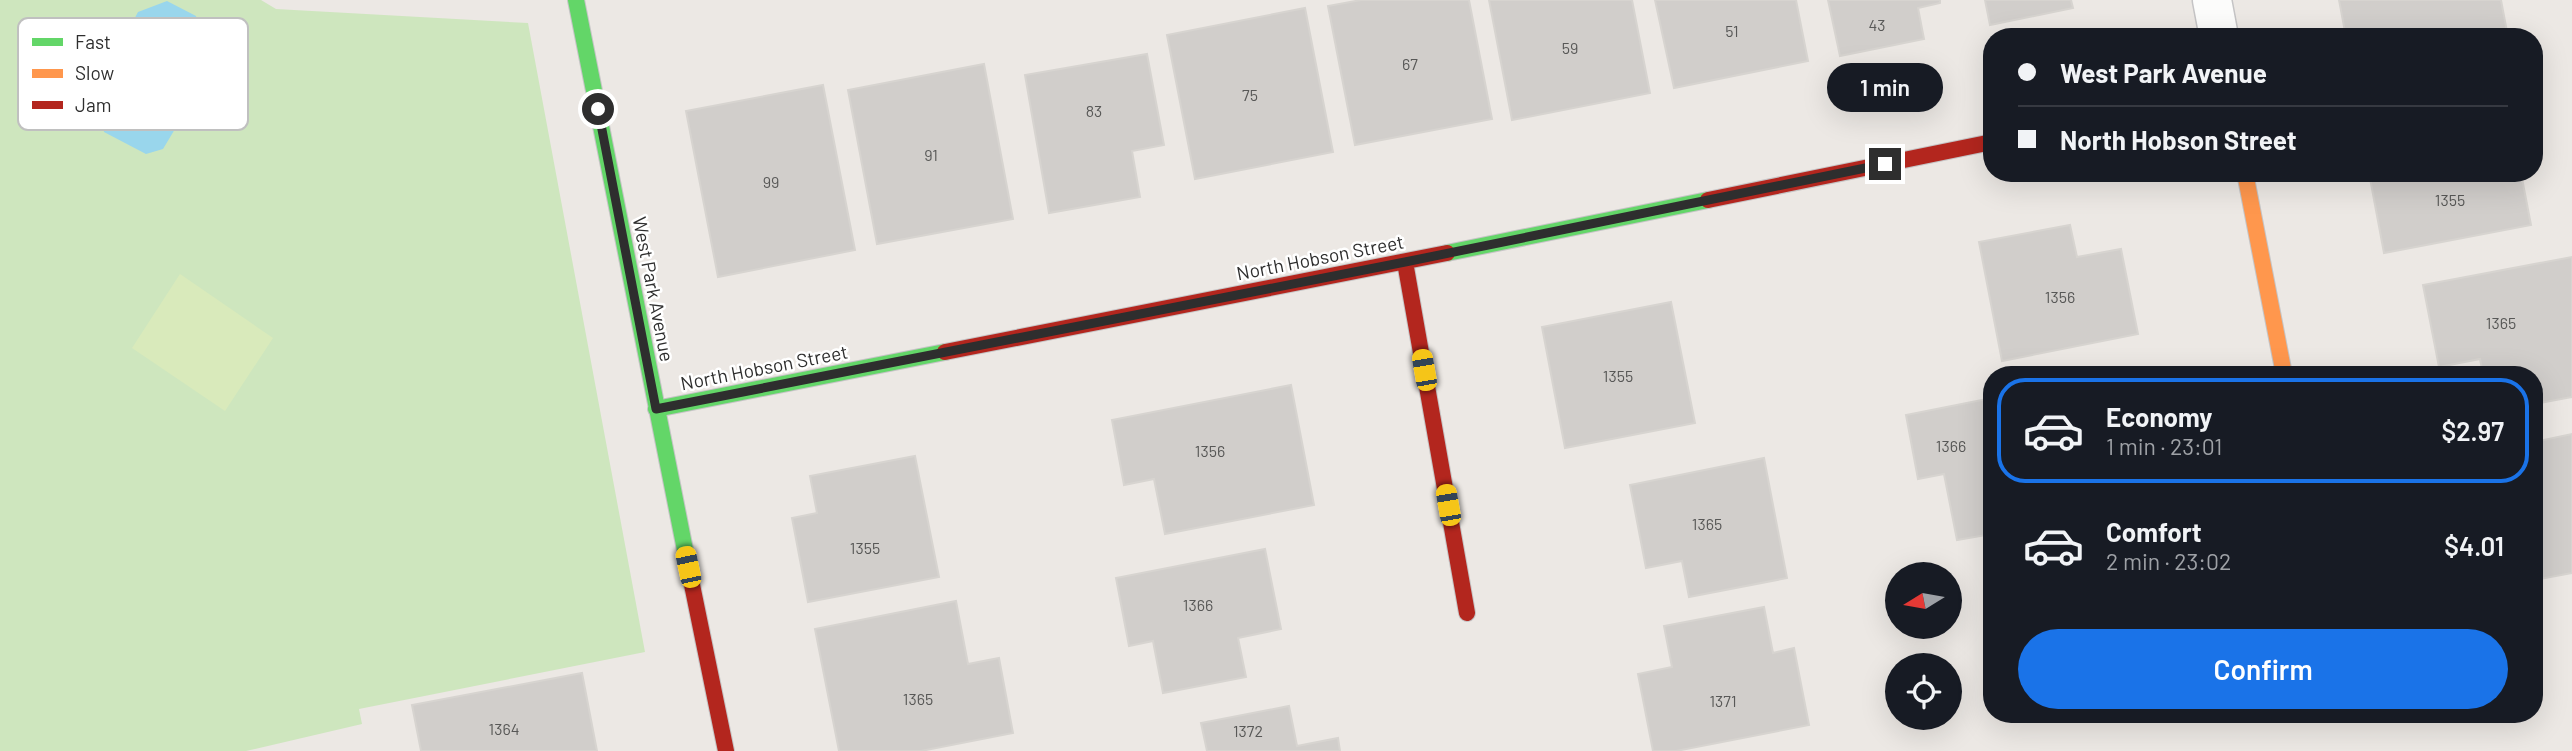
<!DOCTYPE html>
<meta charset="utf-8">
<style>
:root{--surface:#171b24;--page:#20242c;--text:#f1f3f6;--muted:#9ea1a6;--line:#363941;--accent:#1a73e8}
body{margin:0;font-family:Barlow,sans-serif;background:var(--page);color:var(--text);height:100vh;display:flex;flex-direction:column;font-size:26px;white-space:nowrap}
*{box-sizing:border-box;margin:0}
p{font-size:23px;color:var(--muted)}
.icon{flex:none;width:38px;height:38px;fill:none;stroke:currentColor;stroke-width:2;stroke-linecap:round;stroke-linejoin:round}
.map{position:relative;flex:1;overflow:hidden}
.details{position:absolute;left:1983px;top:366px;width:560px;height:357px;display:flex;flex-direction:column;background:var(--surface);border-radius:28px;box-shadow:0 7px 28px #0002}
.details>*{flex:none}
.top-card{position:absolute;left:1983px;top:28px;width:560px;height:154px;border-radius:28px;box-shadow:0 7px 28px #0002;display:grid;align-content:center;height:154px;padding:0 35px;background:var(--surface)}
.needle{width:46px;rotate:259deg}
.controls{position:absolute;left:1885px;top:562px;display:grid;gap:14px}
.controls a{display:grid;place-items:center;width:77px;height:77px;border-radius:50%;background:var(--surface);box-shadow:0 7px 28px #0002;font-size:35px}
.end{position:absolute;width:32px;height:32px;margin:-16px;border:9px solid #2e2e2e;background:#fff;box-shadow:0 0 0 4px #fff}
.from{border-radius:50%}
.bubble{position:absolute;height:49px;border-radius:24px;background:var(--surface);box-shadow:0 7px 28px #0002;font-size:23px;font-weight:600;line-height:49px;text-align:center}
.car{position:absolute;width:21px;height:42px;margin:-21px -10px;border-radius:9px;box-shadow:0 0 5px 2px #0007;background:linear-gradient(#f5c518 24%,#345 0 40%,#f5c518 0 76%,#345 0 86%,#f5c518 0)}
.top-card b{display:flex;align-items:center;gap:24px;height:66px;font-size:26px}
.top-card b+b{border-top:2px solid var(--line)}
.top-card i{width:18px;height:18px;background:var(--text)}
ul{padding:12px 0 0;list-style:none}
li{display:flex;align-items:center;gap:21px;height:105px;margin:0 14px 10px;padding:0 21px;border:4px solid transparent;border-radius:28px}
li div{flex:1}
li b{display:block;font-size:26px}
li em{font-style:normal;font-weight:600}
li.on{border-color:var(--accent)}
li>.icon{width:63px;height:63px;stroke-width:1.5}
.button{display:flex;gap:14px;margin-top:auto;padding:14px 35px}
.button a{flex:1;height:80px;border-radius:42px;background:var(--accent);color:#fff;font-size:28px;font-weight:600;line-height:80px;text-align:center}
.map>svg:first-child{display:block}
.green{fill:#cee6be}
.pitch{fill:#d9eabb}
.water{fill:#99d6ec}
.building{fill:#d1cecb;stroke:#d7d4d0;stroke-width:2}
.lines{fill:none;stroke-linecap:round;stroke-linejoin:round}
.street-casing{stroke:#c5c4c5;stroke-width:41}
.fast-casing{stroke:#c5c4c5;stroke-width:18}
.slow-casing{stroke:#c5c4c5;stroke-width:18}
.jam-casing{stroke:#c5c4c5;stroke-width:18}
.street{stroke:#fcfcfb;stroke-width:38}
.fast{stroke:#63d668;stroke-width:16}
.slow{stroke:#ff974d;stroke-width:16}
.jam{stroke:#b3261e;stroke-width:16}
.route{stroke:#2e2e2e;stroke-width:9}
.labels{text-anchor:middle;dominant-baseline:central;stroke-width:5;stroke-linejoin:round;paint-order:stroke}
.number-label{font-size:16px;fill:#585857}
.street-label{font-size:19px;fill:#2e2e2e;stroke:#fff}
.key{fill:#fff;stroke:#c0c0c0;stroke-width:2}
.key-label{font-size:19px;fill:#2e2e2e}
</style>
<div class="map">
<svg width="2572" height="751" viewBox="0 0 2572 751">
<rect width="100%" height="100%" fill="#ece8e4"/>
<path class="green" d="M0 0H261L276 9 528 23 645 652 359 709 362 724 246 751H0Z"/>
<path class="pitch" d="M180 274 273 338 225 411 132 348Z"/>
<path class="water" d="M167 1 196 16 204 44 191 74 184 75 175 95 181 119 163 149 146 154 104 132 100 111 120 73 113 59 138 12Z"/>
<path class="building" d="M1361 0H1469L1492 119 1355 145 1328 6Z
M1489 0H1632L1650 93 1512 120Z
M1655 0H1796L1808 61 1674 88Z
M1828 0H1940V3L1918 8 1924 39 1840 56Z
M1985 0H2071L2073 8 1990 25Z
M2339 0H2501L2508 37H2346Z
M1305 8 1333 152 1195 179 1167 35Z
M1147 54 1164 145 1132 151 1140 197 1049 213 1025 75Z
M984 64 1013 219 877 244 848 90Z
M823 85 855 250 718 277 686 111Z
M2369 173H2521L2531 225 2384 253Z
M2070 225 2077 257 2121 249 2138 334 2002 361 1979 242Z
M2572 257V397L2534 404V374H2483L2480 359 2439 367 2423 285Z
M1671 302 1695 423 1565 448 1542 327Z
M1291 385 1314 505 1165 534 1154 479 1124 485 1112 420Z
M1992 398V534L1957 540 1944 474 1918 479 1906 415Z
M2572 434V573L2534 580V442Z
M915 456 939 577 808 602 792 518 817 513 810 476Z
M1764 458 1787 578 1689 597 1682 561 1646 568 1630 485Z
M1265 549 1281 629 1238 638 1246 677 1163 693 1153 641 1129 646 1116 578Z
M956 601 968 664 999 658 1013 733 921 751H839L815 629Z
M1764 607 1773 653 1794 648 1809 725 1676 751H1653L1638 674 1672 667 1664 626Z
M582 673 597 751H421L412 705Z
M1289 706 1297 746 1338 738 1340 751H1207L1201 723Z"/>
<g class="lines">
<defs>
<path id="street" d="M2212 0 2219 37"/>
<path id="fast" d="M576 0 690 575
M1447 253 1708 200
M656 409 945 352"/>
<path id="slow" d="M2245 173 2284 374"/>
<path id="jam" d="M1708 200 1992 142
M1405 262 1467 613
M945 352 1447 253
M690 575 726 751"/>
</defs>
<use href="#street" class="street-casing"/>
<use href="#fast" class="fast-casing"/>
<use href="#slow" class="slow-casing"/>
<use href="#jam" class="jam-casing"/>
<use href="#street" class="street"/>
<use href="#fast" class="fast"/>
<use href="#slow" class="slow"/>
<use href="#jam" class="jam"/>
</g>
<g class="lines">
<path class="route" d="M598 109 656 409 1405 262 1885 164"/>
</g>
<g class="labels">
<g class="number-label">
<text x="1877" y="24">43</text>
<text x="1732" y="30">51</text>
<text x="1570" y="47">59</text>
<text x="1410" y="63">67</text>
<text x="1250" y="94">75</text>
<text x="1094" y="110">83</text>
<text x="931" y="154">91</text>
<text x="771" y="181">99</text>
<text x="2450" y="199">1355</text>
<text x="2060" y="296">1356</text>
<text x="2501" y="322">1365</text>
<text x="1618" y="375">1355</text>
<text x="1951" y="445">1366</text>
<text x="1210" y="450">1356</text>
<text x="1707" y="523">1365</text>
<text x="865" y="547">1355</text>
<text x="1198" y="604">1366</text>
<text x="918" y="698">1365</text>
<text x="1723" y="700">1371</text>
<text x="504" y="728">1364</text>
<text x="1248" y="730">1372</text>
</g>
<g class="street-label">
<text transform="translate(1320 257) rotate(-11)">North Hobson Street</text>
<text transform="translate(654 289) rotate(79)">West Park Avenue</text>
<text transform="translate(764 367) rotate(-11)">North Hobson Street</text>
</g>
</g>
<rect x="18" y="18" width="230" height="112" rx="10" class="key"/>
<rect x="32" y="38" width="31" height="8" fill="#63d668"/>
<rect x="32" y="69" width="31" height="9" fill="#ff974d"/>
<rect x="32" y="101" width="31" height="8" fill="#b3261e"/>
<g class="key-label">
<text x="75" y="49">Fast</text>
<text x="75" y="80">Slow</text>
<text x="75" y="112">Jam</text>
</g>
</svg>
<div class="controls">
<a><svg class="needle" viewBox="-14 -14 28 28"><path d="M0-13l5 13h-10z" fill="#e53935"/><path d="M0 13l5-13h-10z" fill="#9ea1a6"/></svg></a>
<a><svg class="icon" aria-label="locate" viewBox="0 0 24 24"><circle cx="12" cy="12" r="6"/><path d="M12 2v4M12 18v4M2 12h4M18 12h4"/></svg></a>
</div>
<i class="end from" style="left:598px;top:109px"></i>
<i class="end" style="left:1885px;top:164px"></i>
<div class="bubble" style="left:1827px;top:63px;width:116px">1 min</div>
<i class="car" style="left:1424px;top:370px;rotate:350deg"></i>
<i class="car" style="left:1448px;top:505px;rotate:350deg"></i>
<i class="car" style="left:688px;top:567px;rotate:348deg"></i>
<div class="top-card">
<b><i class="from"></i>West Park Avenue</b>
<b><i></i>North Hobson Street</b>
</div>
<section class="details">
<ul>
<li class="on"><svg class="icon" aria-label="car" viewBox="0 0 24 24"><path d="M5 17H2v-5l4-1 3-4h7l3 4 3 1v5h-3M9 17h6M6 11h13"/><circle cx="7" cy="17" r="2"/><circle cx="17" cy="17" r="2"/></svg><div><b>Economy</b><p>1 min · 23:01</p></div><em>$2.97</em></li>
<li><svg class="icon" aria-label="car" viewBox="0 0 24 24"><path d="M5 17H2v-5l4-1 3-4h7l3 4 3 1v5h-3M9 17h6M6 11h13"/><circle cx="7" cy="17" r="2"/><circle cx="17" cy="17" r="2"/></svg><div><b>Comfort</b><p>2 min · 23:02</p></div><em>$4.01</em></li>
</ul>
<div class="button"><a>Confirm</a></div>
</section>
</div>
